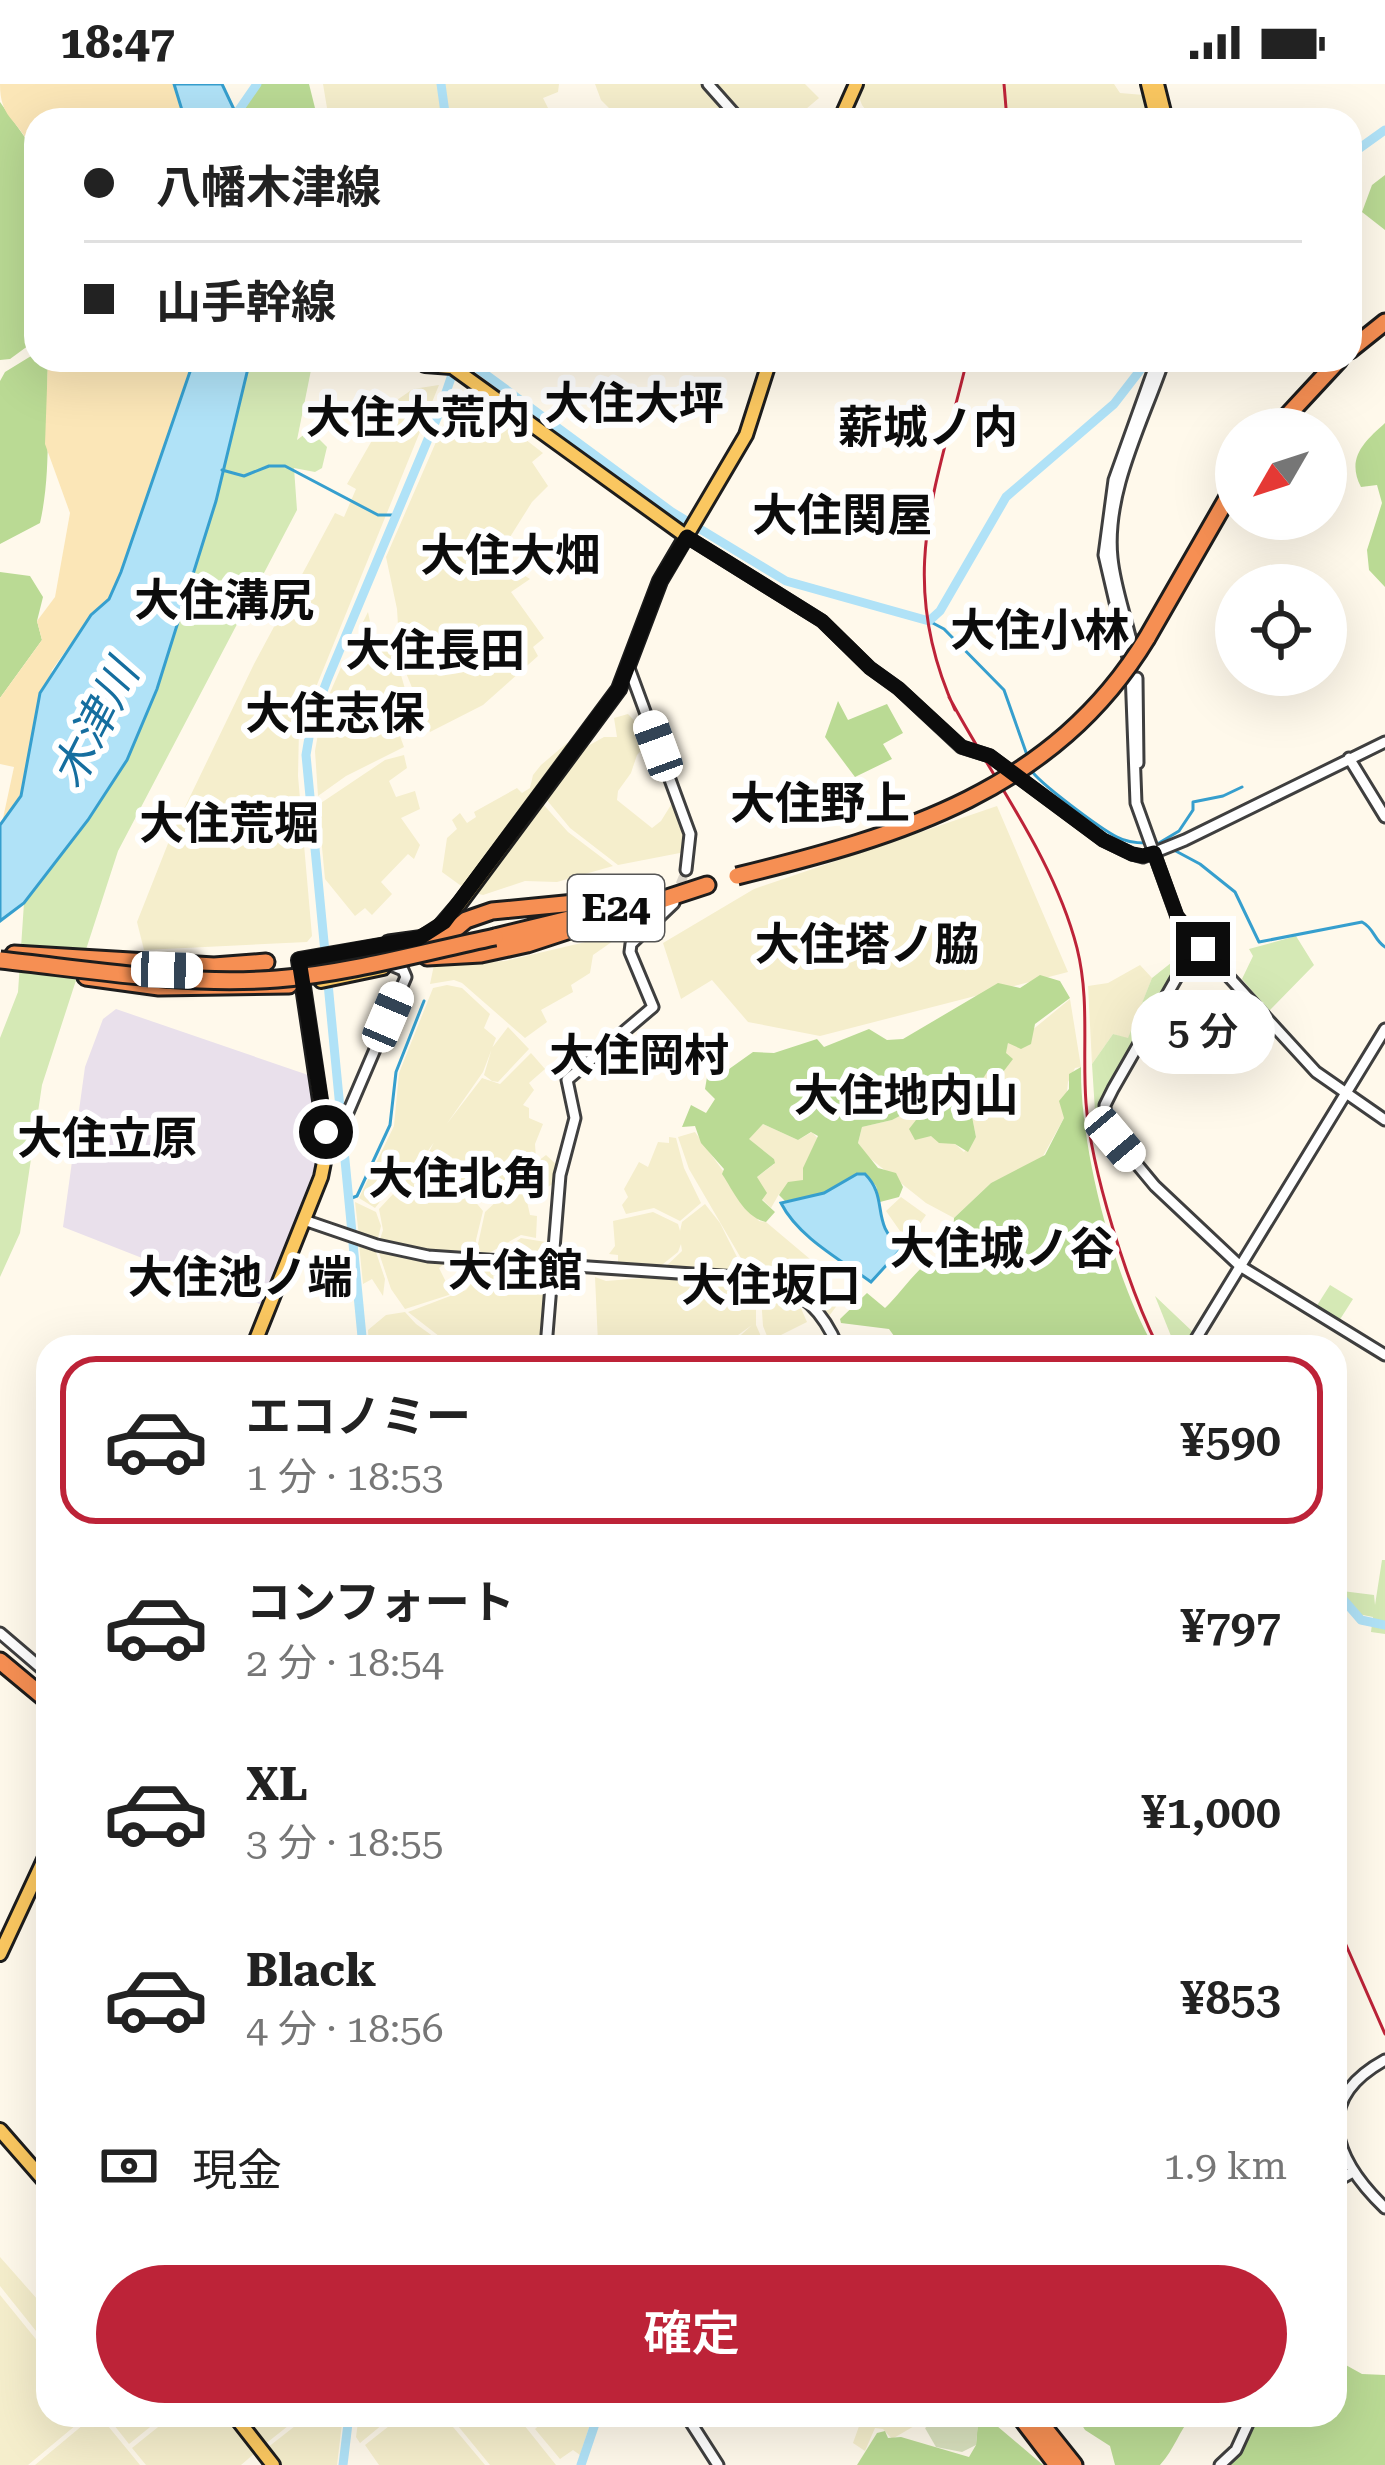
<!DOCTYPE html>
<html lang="ja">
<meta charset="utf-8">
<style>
:root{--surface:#fff;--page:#f2f2f2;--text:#222;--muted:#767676;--line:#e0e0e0;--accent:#bd2338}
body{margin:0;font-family:"Roboto Serif","Noto Sans JP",serif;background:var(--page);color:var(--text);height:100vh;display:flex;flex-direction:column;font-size:45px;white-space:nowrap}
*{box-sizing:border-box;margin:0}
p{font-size:39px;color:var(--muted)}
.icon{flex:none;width:66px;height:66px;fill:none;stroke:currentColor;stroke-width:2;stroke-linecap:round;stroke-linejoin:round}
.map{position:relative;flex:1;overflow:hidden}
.panel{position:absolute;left:36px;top:1251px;width:1311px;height:1092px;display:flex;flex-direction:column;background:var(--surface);border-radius:36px;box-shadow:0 12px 48px #0002}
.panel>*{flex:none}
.top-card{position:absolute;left:24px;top:24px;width:1338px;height:264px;border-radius:36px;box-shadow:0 12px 48px #0002;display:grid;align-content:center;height:264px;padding:0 60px;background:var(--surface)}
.needle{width:78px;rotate:231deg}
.controls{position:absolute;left:1215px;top:324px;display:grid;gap:24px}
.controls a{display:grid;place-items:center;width:132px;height:132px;border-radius:50%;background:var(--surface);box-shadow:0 12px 48px #0002;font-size:60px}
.end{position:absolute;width:54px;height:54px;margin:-27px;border:15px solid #0c0c0c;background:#fff;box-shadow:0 0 0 6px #fff}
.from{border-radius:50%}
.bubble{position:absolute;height:84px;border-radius:42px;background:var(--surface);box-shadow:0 12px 48px #0002;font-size:39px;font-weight:600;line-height:84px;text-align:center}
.car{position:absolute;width:36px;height:72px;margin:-36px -18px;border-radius:15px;box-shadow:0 0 9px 3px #0007;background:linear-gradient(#fff 24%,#345 0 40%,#fff 0 76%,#345 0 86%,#fff 0)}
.top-card b{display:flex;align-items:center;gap:42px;height:114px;font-size:45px}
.top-card b+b{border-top:3px solid var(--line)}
.top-card i{width:30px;height:30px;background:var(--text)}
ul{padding:21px 0 0;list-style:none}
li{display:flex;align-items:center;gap:36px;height:168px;margin:0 24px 18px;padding:0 36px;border:6px solid transparent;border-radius:36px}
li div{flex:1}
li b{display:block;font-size:45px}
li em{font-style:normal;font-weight:600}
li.active{border-color:var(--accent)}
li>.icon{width:108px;height:108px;stroke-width:1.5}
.pay{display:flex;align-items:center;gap:30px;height:132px;padding:0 60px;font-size:45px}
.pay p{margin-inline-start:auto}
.primary-button{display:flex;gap:24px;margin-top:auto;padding:24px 60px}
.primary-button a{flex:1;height:138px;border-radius:72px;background:var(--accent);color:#fff;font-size:48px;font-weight:600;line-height:138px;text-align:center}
.status{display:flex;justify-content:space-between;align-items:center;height:84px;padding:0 60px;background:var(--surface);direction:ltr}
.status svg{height:33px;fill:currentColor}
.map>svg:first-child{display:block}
.industrial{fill:#e9e0eb}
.farmland{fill:#f5eecc}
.green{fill:#d5e9b5}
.forest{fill:#bada94}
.sand{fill:#fbe6b7}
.cemetery{fill:#d8e0bd}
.water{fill:#b0e2f7;stroke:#369fce;stroke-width:3}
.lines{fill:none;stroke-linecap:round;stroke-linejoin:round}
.stream{stroke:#369fce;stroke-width:3}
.river{stroke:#b0e2f7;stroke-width:9}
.minor-tunnel{stroke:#dbd5ca;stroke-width:9;stroke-dasharray:9 4.5;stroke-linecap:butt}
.minor-casing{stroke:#3f3f3f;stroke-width:15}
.major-casing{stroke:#1d1d1d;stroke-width:18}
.highway-casing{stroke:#1d1d1d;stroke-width:21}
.minor{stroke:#fff;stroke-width:9}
.major{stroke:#fac760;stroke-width:12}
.highway{stroke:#f68f53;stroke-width:15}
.rail{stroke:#bd2338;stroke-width:3}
.highway-bridge-casing{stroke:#1d1d1d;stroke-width:21;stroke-linecap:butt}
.highway-bridge{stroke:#f68f53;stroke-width:15}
.route{stroke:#0c0c0c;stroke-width:15}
.labels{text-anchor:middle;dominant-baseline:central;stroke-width:12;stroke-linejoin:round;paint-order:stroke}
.shield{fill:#fff;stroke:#555;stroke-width:3}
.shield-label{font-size:39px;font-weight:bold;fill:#0c0c0c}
.neighbourhood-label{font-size:45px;font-weight:bold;fill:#0c0c0c;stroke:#fff}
.water-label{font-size:45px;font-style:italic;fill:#156e9f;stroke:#fff}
</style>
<div class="status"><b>18:47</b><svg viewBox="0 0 49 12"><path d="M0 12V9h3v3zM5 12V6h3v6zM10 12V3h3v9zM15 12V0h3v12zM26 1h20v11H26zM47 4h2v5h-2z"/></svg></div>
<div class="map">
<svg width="1385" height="2381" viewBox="0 0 1385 2381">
<rect width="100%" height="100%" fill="#fff9eb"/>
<path class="industrial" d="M116 925 311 992 318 1045 317 1078 262 1221 63 1143 85 983 103 935Z"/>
<path class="farmland" d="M323 0H559L558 8 543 14 554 36H329Z
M595 0H805L819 14 793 36H609L615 30 601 16Z
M854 0H1114L1120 9 1144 11 1147 36H873L862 21Z
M439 301 299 645 298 692 312 852 307 858 144 866 137 838 171 752 254 580 335 429 344 433 356 405 347 400 394 318 413 305Z
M463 307 543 369 532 378 548 402 532 418 500 469 509 482 530 495 511 508 544 554 533 563 538 572 483 621 430 648 400 574 397 525 386 473 456 312Z
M368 528 375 562 392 560 412 629 394 636 404 663 346 692 318 712 315 667 322 627 343 579 361 571 359 546Z
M628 630 652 655 637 671 631 689 618 707 617 716 652 744 661 737 674 716 686 756 685 768 618 781 570 744 546 715 586 663 604 653H617L614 634Z
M567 659 572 663 464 804 442 788 447 754 457 745 452 736 460 729 467 739 476 733 474 728 517 704 522 709 530 704 533 691 541 681Z
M404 671 407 684 389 697 396 713 415 707 420 725 401 734 420 761 414 775 408 770 381 798 392 810 372 831 365 824 355 832 325 795 318 721 385 676Z
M542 719 568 748 613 782 557 798 525 797 483 811 475 809Z
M997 722 1068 888 820 952 748 938 712 896 681 915 663 859 754 805Z
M611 852 616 855 593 871 590 889 571 901 573 908 541 926 547 938 525 954 462 899 454 896 430 900 434 881 505 877Z
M1140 881 1152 894 1128 955 1113 950 1092 980 1088 902 1108 899Z
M447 901 462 904 490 930 484 944 496 954 483 988 423 1074 398 1095 375 1124 359 1114 394 1042 399 989 433 904Z
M1070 915 1081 983 1075 984 1068 998 1064 1034 1042 1074 991 1099 954 1134 926 1119 867 1072 858 1059 862 1043 892 1036 909 1025 916 1028V1037L931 1052 955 1060 964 1068 976 1053 969 1017 989 984 1000 992 1008 959 1031 947Z
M508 943 529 965 498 998 492 997 484 991 492 964Z
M531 969 545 985 529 999 534 1006 523 1021 529 1024V1034L543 1040 535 1060 536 1074 516 1095 532 1109 526 1113 530 1131 537 1132 536 1154 521 1151 482 1173 478 1160 485 1128 499 1115 489 1103 473 1115 483 1127 476 1156 478 1173 424 1169 379 1158 383 1146 379 1125 425 1076 436 1054 482 994 500 1000Z
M763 1040 798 1056 812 1048 819 1056 804 1084 803 1096 779 1110 771 1124 762 1115 757 1093 774 1080V1075L748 1055Z
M695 1048 759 1137 766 1138 823 1186 838 1220 829 1232 797 1202 775 1191 749 1188 689 1085 678 1053Z
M669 1053 676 1054 684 1084 701 1119 680 1137 654 1124 626 1130 622 1121 628 1113 624 1105 639 1078 648 1083 658 1058 669 1059Z
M546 1071 558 1082 553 1100 540 1107 526 1086Z
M901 1113 926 1131 913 1150 900 1147 886 1127Z
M355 1118 376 1128 381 1142 377 1158 359 1152Z
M705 1120 720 1139 742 1183 736 1189 663 1185 682 1167 681 1160 678 1168 658 1184 618 1182V1171L609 1170 615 1162 613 1137 653 1128 678 1140 680 1147 682 1138Z
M521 1154 552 1159 551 1172 548 1176 493 1174Z
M359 1160 375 1165 385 1195 383 1212 372 1195 363 1200Z
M378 1166 447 1178 439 1184 452 1210 405 1225 391 1205Z
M486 1181 544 1184 550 1189 543 1263H453L408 1228 466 1206Z
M668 1192 747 1197 756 1216V1241L763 1257 750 1263H733L732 1259 752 1241 727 1259 713 1263H580L598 1259 595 1193 606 1197Z
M787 1207 796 1213 807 1238 769 1257 763 1242 761 1213Z
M405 1228 416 1240 448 1263H369L368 1246 386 1231Z
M0 2173 38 2216 48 2210V2262L0 2202Z
M0 2211 48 2270V2331H88L28 2381H0Z
M95 2331H99L140 2381H35Z
M106 2331H165L129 2360Z
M173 2331H226L255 2369 241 2381H146L132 2364Z
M241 2331H279L288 2342 264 2361Z
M309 2331H343L337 2381H280L267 2364Z
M359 2331H394L360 2359 356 2353Z
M403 2331H443L485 2381H379L365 2361Z
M449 2331H516L556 2381H490Z
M551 2331H593L580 2371 573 2366 560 2375 535 2345Z
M863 2331H905L916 2341 892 2355 883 2345 875 2344 865 2367 853 2359Z"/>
<path class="green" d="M250 276H313L297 356 310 346 327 363 322 384 315 388 294 384 297 426 118 767 42 1001 20 1149 0 1193V954L18 908 24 819 88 736 127 676 157 605 216 417Z
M1296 852 1314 881 1269 927 1242 895 1253 872 1249 865Z
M1191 863 1192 870 1102 1017 1100 1028 1095 1027 1092 980 1113 950 1128 954 1152 894Z
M1330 1201 1353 1215 1339 1237 1316 1223Z
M1155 1212 1194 1249 1185 1263H1177L1173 1257Z
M1382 1476H1385V1550L1371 1548 1373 1533 1358 1530 1342 1507 1374 1511 1375 1521Z"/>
<path class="forest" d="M258 0H309L318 36H239L238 31Z
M0 18 31 62 29 129 36 146V256L10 275 0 276Z
M1385 91V146L1362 128 1372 101Z
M36 269V276H48C46 331 52 386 40 439L0 460V297L5 288Z
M1385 339V503L1369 486 1367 466 1382 419 1377 401 1361 403C1346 374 1364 358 1385 339Z
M0 488 30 492 43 513 37 537 42 556 0 614Z
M838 617 848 636 887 620 903 649 883 660 892 675 855 693 825 653Z
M1040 891 1060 897 1070 914 1035 940 1031 960 1021 965 1008 959 1006 969 1013 975 1000 992 989 985 969 1017 976 1053 968 1068 955 1060 939 1059 931 1052 915 1056 909 1045 916 1036 913 1025 892 1036 862 1043 858 1059 878 1084 896 1089 903 1103 899 1113 880 1118 876 1102 865 1090H858L824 1109 785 1117 779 1111 788 1098 803 1096V1084L818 1052 811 1048 798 1056 763 1040 749 1055 774 1075 775 1079 757 1093 767 1109 762 1116 775 1128 766 1138C744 1133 734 1108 722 1090L724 1085 701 1059 695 1042 682 1043 691 1021 706 1029 715 1015 705 1005 708 987 715 995 753 968 774 969 817 955 824 963 869 945 887 956 903 955 998 899 1020 904Z
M1081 983C1080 1064 1113 1192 1154 1263H902L889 1245 841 1239 840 1235 867 1209 885 1224C897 1213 914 1189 926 1180 952 1163 952 1168 954 1134L991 1099 1045 1071 1064 1034 1059 1017 1069 1005V990Z
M1335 2275 1362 2290 1385 2291V2381H1227L1240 2370 1258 2331H1335Z
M984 2331 1043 2381H857L877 2349 885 2347 888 2354 901 2353 969 2373 976 2361 978 2336Z
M1076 2331H1193C1179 2346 1175 2365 1160 2381H1115L1110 2362 1085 2346Z"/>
<path class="sand" d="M0 0H174L185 36H36V146C26 119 39 81 29 60 16 34 0 34 0 0Z
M48 276H194L121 488 109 515 91 531 52 586 21 712 2 739 14 683 0 680V614L42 556 37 537 55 513 70 429 45 360Z"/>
<path class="cemetery" d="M944 2331H979L976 2361 962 2368 936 2363 925 2344Z"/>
<path class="water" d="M174 0H222L239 36H185Z
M194 276H250L216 417 157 605 127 676 88 736 24 819 0 837V741L21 712 40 609 91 531 109 515 121 488Z
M857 1090H865C890 1115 869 1140 902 1164L871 1198C841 1176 798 1153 781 1119L824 1109Z"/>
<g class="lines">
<path class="stream" d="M222 386 244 392 269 382H285L378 431H397
M929 537 944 545 1004 606 1027 671
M1031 686C1039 699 1101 745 1117 753 1126 758 1135 759 1146 759
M1159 759 1179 747 1193 726V718L1223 712 1242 703
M1172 765 1200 780 1235 808 1259 858 1362 838C1374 844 1374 856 1385 863
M349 1115 357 1112 390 1041 396 988 424 917"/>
<path class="river" d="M441 0 446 36
M232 36 257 0
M1350 71 1385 46
M466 276 672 428 786 497 929 537 940 527 1006 413 1114 320 1148 276
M363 1263 306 671 312 636 328 594 439 329 457 276
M1335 1506 1361 1536 1385 1541
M343 2381 349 2331
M581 2381 598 2331"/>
<path class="minor-tunnel" d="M675 813 686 786"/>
<defs>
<path id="minor" d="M708 0 740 36
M1157 276 1114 396 1104 471 1131 587 1136 719 1177 833 1186 846 1316 988 1385 1036
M687 453 822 537 870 584 899 605 961 663 990 672 1103 756 1132 770 1143 773 1185 756 1385 658
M1133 566C1127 535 1115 505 1112 474 1105 408 1143 338 1164 276
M629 584 690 750 686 786
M1137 594 1138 679
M1349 674 1385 733
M1203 865 1184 881 1113 1005 1105 1021 1106 1043 1155 1102 1240 1182 1385 1271
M327 1063 343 1040 406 893 403 886 391 881
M304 1136 377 1161 428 1172 766 1195C803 1208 823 1227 838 1263
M546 1263 560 1091 575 1034 567 996 653 923 630 868 631 860 674 819
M1191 1263 1385 945
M0 1549 48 1590
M1385 1976C1310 2017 1335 2076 1385 2124
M1335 2098 1351 2089
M686 2331 718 2381
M1220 2381 1236 2366 1252 2331"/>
<path id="major" d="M1148 0 1157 36
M1157 0 1166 36
M840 36 856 0
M425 281 452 283 687 453
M423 853 437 846 461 818 619 605 660 497 746 351 770 276
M321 897 383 884
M253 1263 321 1093 327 1063 299 876 397 859
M0 1870 48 1767
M0 2046 48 2101
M234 2331 273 2381"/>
<path id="highway" d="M1350 266 1385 238
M1275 345 1339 276
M1147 554 1236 399
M495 853 577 833
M389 860 447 852 466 836 492 827 636 813
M14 870 214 882 266 878
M427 873 481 870 527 860 707 801
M86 893 159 903 289 901
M0 1577 48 1617
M1019 2331 1057 2381
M1034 2331 1074 2381"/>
</defs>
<use href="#minor" class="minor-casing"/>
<use href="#major" class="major-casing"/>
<use href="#highway" class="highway-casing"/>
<use href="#minor" class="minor"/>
<use href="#major" class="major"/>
<use href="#highway" class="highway"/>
<path class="rail" d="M1004 0 1007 36
M949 613C992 694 1054 774 1077 864 1090 916 1082 967 1086 1019 1091 1086 1128 1203 1158 1263
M955 626C895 494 936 406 967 276
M1335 1836 1385 1950"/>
<defs>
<path id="highway-bridge" d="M737 792C900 752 1054 707 1147 554
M0 876C92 886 184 902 277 895 351 889 423 868 495 853"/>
</defs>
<use href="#highway-bridge" class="highway-bridge-casing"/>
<use href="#highway-bridge" class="highway-bridge"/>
</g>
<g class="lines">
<path class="route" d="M326 1048 299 876 419 854 444 838 619 605 660 497 687 453 822 537 870 584 898 604 962 663 990 672 1103 756 1132 770 1143 772 1154 769 1177 832 1203 865"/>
</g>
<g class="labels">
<rect class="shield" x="568" y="791" width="96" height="66" rx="9"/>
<g class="shield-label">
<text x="616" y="824">E24</text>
</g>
<g class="neighbourhood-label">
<text x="634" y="319">大住大坪</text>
<text x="418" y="333">大住大荒内</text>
<text x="928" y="343">薪城ノ内</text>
<text x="842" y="431">大住関屋</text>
<text x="510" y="471">大住大畑</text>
<text x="224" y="516">大住溝尻</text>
<text x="1040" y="546">大住小林</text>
<text x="435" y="566">大住長田</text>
<text x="335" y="629">大住志保</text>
<text x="820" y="719">大住野上</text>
<text x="229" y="739">大住荒堀</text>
<text x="867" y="860">大住塔ノ脇</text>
<text x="639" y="971">大住岡村</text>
<text x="906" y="1011">大住地内山</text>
<text x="107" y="1054">大住立原</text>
<text x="458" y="1094">大住北角</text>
<text x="1002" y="1164">大住城ノ谷</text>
<text x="515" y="1186">大住館</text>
<text x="240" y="1193">大住池ノ端</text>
<text x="771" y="1201">大住坂口</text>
</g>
<g class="water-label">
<text transform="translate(95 640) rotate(-63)">木津川</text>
</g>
</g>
</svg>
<div class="controls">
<a><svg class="needle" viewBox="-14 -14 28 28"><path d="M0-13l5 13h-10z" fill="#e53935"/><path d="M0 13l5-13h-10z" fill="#767676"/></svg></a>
<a><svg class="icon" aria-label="locate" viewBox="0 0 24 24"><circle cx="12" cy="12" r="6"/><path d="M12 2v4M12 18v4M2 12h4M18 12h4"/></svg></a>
</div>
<i class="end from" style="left:326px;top:1048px"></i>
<i class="end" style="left:1203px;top:865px"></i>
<div class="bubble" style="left:1131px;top:906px;width:144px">5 分</div>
<i class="car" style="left:658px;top:662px;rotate:340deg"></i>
<i class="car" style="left:167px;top:886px;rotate:92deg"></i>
<i class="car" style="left:388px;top:933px;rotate:23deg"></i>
<i class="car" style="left:1115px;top:1055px;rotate:140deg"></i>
<div class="top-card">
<b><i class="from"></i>八幡木津線</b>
<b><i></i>山手幹線</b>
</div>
<section class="panel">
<ul>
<li class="active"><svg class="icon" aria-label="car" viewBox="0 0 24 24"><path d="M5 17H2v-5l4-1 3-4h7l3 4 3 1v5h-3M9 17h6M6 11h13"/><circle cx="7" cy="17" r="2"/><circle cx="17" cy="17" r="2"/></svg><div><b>エコノミー</b><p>1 分 · 18:53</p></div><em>¥590</em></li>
<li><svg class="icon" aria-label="car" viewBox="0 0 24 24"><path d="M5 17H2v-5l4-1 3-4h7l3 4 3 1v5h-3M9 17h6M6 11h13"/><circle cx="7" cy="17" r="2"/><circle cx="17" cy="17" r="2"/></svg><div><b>コンフォート</b><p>2 分 · 18:54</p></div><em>¥797</em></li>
<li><svg class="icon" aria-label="car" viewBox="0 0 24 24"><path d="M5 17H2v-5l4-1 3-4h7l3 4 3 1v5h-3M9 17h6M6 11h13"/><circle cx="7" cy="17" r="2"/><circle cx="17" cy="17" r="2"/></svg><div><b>XL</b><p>3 分 · 18:55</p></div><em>¥1,000</em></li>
<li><svg class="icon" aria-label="car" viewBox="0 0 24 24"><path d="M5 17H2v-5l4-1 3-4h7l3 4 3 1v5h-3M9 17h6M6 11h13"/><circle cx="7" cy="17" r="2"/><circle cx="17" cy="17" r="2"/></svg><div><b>Black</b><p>4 分 · 18:56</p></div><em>¥853</em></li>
</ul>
<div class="pay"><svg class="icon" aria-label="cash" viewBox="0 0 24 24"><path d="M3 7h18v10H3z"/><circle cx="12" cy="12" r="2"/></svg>現金<p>1.9 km</p></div>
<div class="primary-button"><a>確定</a></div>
</section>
</div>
